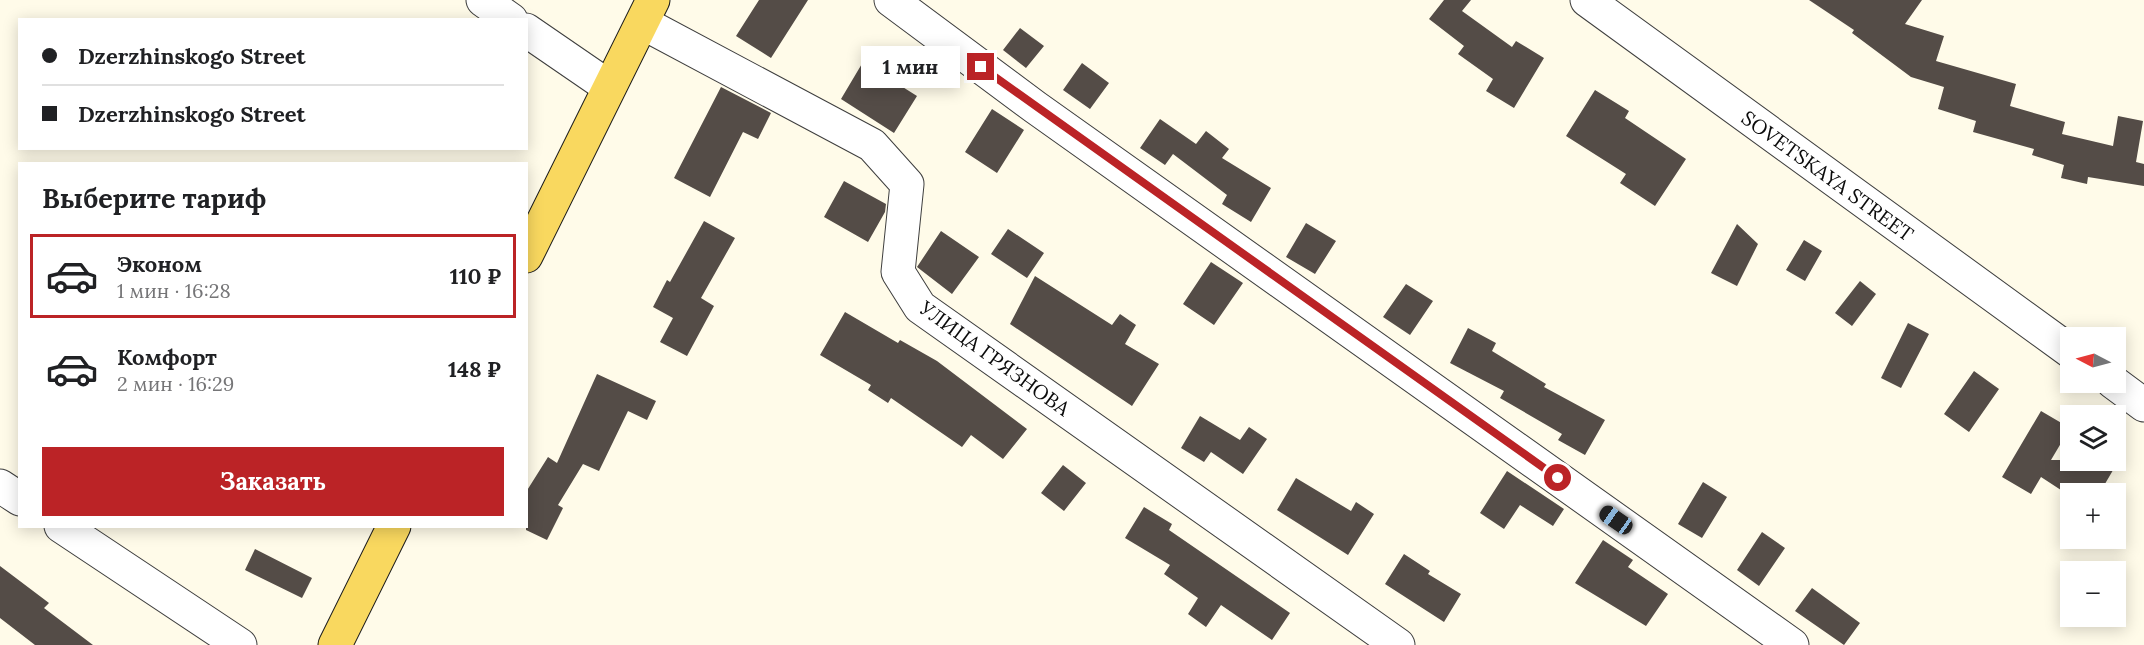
<!DOCTYPE html>
<html lang="ru">
<meta charset="utf-8">
<style>
:root{--surface:#fff;--page:#f6f6f6;--text:#202124;--muted:#757577;--line:#e0e0e0;--accent:#bb2326}
body{margin:0;font-family:Lora,serif;background:var(--page);color:var(--text);height:100vh;display:flex;flex-direction:column;font-size:22px;white-space:nowrap}
*{box-sizing:border-box;margin:0}
p{font-size:20px;color:var(--muted)}
.icon{flex:none;width:33px;height:33px;fill:none;stroke:currentColor;stroke-width:2;stroke-linecap:round;stroke-linejoin:round}
.map{position:relative;flex:1;overflow:hidden}
.side{position:absolute;left:18px;top:162px;width:510px;height:366px;display:flex;flex-direction:column;background:var(--surface);border-radius:0px;box-shadow:0 3px 15px #0003}
.side>*{flex:none}
.hud{position:absolute;left:18px;top:18px;width:510px;height:132px;border-radius:0px;box-shadow:0 3px 15px #0003;display:grid;align-content:center;height:132px;padding:0 24px;background:var(--surface)}
.needle{width:39px;rotate:276deg}
.fabs{position:absolute;left:2060px;top:327px;display:grid;gap:12px}
.fabs a{display:grid;place-items:center;width:66px;height:66px;border-radius:0px;background:var(--surface);box-shadow:0 3px 15px #0003;font-size:30px}
.end{position:absolute;width:27px;height:27px;margin:-14px;border:8px solid #bb2326;background:#fff;box-shadow:0 0 0 3px #fff}
.from{border-radius:50%}
.bubble{position:absolute;height:42px;border-radius:0px;background:var(--surface);box-shadow:0 3px 15px #0003;font-size:20px;font-weight:700;line-height:42px;text-align:center}
.car{position:absolute;width:18px;height:36px;margin:-18px -9px;border-radius:8px;box-shadow:0 0 4px 2px #0007;background:linear-gradient(#222 24%,#8ab4d8 0 40%,#222 0 76%,#8ab4d8 0 86%,#222 0)}
.hud b{display:flex;align-items:center;gap:21px;height:57px;font-size:22px}
.hud b+b{border-top:2px solid var(--line)}
.hud i{width:15px;height:15px;background:var(--text)}
ul{padding:0;list-style:none}
li{display:flex;align-items:center;gap:18px;height:84px;margin:0 12px 9px;padding:0 12px;border:3px solid transparent;border-radius:0px}
li div{flex:1}
li b{display:block;font-size:22px}
li em{font-style:normal;font-weight:700}
li.current{border-color:var(--accent)}
li>.icon{width:54px;height:54px;stroke-width:1.5}
h2{padding:0 24px;font-size:27px;line-height:72px}
.primary-button{display:flex;gap:12px;margin-top:auto;padding:12px 24px}
.primary-button a{flex:1;height:69px;border-radius:0px;background:var(--accent);color:#fff;font-size:24px;font-weight:700;line-height:69px;text-align:center}
.map>svg:first-child{display:block}
.building{fill:#544c47}
.lines{fill:none;stroke-linecap:round;stroke-linejoin:round}
.minor-casing{stroke:#3e3e3e;stroke-width:35}
.major-casing{stroke:#1c1c1c;stroke-width:35}
.minor{stroke:#fff;stroke-width:33}
.major{stroke:#f9d85f;stroke-width:33}
.route{stroke:#bb2326;stroke-width:8}
.labels{text-anchor:middle;dominant-baseline:central;stroke-width:6;stroke-linejoin:round;paint-order:stroke}
.street-label{font-size:20px;fill:#0b0b0b;stroke:#fff}
</style>
<div class="map">
<svg width="2144" height="645" viewBox="0 0 2144 645">
<rect width="100%" height="100%" fill="#fffbe9"/>
<path class="building" d="M759 0H808L771 58 736 36Z
M1444 0H1471L1462 11 1512 47 1516 41 1544 58 1514 108 1486 91 1493 79 1458 54 1464 46 1429 19Z
M1809 0H1922L1905 24 1944 36 1936 61 2016 84 2010 106 2065 122 2062 134 2113 146 2118 116 2143 121 2136 162 2144 164V186L2088 177 2087 184 2061 178 2064 165 2032 155 2034 149 1973 132 1976 121 1938 109 1944 87 1911 77 1852 33 1854 30Z
M1020 28 1044 46 1026 68 1003 50Z
M863 62 917 96 894 133 841 99Z
M1082 63 1109 83 1090 109 1063 90Z
M721 87 771 113 758 139 743 132 710 197 674 178Z
M1595 90 1629 111 1625 118 1686 159 1655 206 1620 183 1626 174 1566 136Z
M992 109 1024 130 997 173 965 152Z
M1160 119 1196 144 1206 131 1229 149 1222 158 1271 188 1251 222 1222 204 1227 195 1173 154 1165 165 1140 148Z
M844 181 886 204 885 212 868 242 824 217Z
M704 221 735 238 701 298 714 306 687 356 660 342 673 318 653 307 667 280 670 282Z
M1306 223 1336 241 1315 274 1286 257Z
M1737 224 1758 244 1737 286 1711 273Z
M1008 229 1044 253 1027 278 991 254Z
M941 231 979 257 952 294 917 267Z
M1804 240 1822 251 1805 281 1786 270Z
M1211 262 1243 283 1214 325 1183 304Z
M1035 276 1112 325 1120 314 1136 325 1125 344 1159 364 1132 406 1010 324Z
M1860 281 1876 294 1852 326 1835 313Z
M1406 284 1433 301 1410 335 1383 317Z
M845 312 898 343 900 340 937 361 1027 429 1003 459 971 435 962 447 891 398 888 403 868 390 871 385 820 355Z
M1908 323 1929 334 1901 388 1881 378Z
M1468 328 1496 343 1492 351 1546 384 1544 387 1605 420 1585 455 1558 440 1562 434 1500 398 1504 391 1450 363Z
M1974 371 1999 389 1969 432 1944 414Z
M597 374 656 401 647 420 628 411 599 471 583 464 558 505 563 508 547 540 526 530V492L548 457 557 463Z
M2041 411 2070 428 2051 460H2119L2099 494H2067L2041 477 2031 494 2002 477Z
M1200 416 1240 440 1249 427 1267 439 1243 474 1211 452 1204 462 1181 448Z
M1063 465 1086 483 1064 511 1041 493Z
M1507 471 1564 509 1553 526 1520 505 1504 529 1480 513Z
M1296 478 1351 511 1356 502 1374 514 1348 555 1277 510Z
M1703 482 1727 497 1702 538 1678 524Z
M1144 507 1172 524 1169 530 1290 613 1272 640 1221 605 1206 627 1188 614 1198 598 1164 574 1170 565 1125 538Z
M1762 532 1785 548 1759 586 1737 570Z
M1603 540 1633 560 1628 567 1668 594 1646 626 1575 583Z
M255 549 312 578 302 598 245 570Z
M1404 554 1430 571 1428 574 1461 594 1444 622 1385 584Z
M0 566 49 603 44 608 93 645H35L0 618Z
M1812 588 1860 623 1844 645 1795 611Z"/>
<g class="lines">
<defs>
<g id="minor">
<path d="M483 0 511 20"/>
<path d="M891 0 1035 107 1792 645"/>
<path id="s1" d="M1587 0 2070 351"/>
<path d="M643 23 872 145 907 184 898 272 920 307 1398 645"/>
<path d="M526 30 609 87"/>
<path d="M2113 382 2144 405"/>
<path d="M0 486 20 499"/>
<path d="M61 526 240 645"/>
</g>
<path id="major" d="M526 256 653 0
M335 645 394 526"/>
</defs>
<use href="#minor" class="minor-casing"/>
<use href="#major" class="major-casing"/>
<use href="#minor" class="minor"/>
<use href="#major" class="major"/>
</g>
<g class="lines">
<path class="route" d="M981 67 1558 478"/>
</g>
<g class="labels">
<g class="street-label">
<text stroke="none"><textPath href="#s1" startOffset="298">SOVETSKAYA STREET</textPath></text>
<text transform="translate(995 358) rotate(36)">УЛИЦА ГРЯЗНОВА</text>
</g>
</g>
</svg>
<div class="fabs">
<a><svg class="needle" viewBox="-14 -14 28 28"><path d="M0-13l5 13h-10z" fill="#e53935"/><path d="M0 13l5-13h-10z" fill="#757577"/></svg></a>
<a><svg class="icon" aria-label="layers" viewBox="0 0 24 24"><path d="M12 4l9 5-9 5-9-5zM3 14l9 5 9-5"/></svg></a>
<a>+</a>
<a>−</a>
</div>
<i class="end from" style="left:1558px;top:478px"></i>
<i class="end" style="left:981px;top:67px"></i>
<div class="bubble" style="left:861px;top:46px;width:99px">1 мин</div>
<i class="car" style="left:1616px;top:520px;rotate:305deg"></i>
<div class="hud">
<b><i class="from"></i>Dzerzhinskogo Street</b>
<b><i></i>Dzerzhinskogo Street</b>
</div>
<section class="side">
<h2>Выберите тариф</h2>
<ul>
<li class="current"><svg class="icon" aria-label="car" viewBox="0 0 24 24"><path d="M5 17H2v-5l4-1 3-4h7l3 4 3 1v5h-3M9 17h6M6 11h13"/><circle cx="7" cy="17" r="2"/><circle cx="17" cy="17" r="2"/></svg><div><b>Эконом</b><p>1 мин · 16:28</p></div><em>110 ₽</em></li>
<li><svg class="icon" aria-label="car" viewBox="0 0 24 24"><path d="M5 17H2v-5l4-1 3-4h7l3 4 3 1v5h-3M9 17h6M6 11h13"/><circle cx="7" cy="17" r="2"/><circle cx="17" cy="17" r="2"/></svg><div><b>Комфорт</b><p>2 мин · 16:29</p></div><em>148 ₽</em></li>
</ul>
<div class="primary-button"><a>Заказать</a></div>
</section>
</div>
